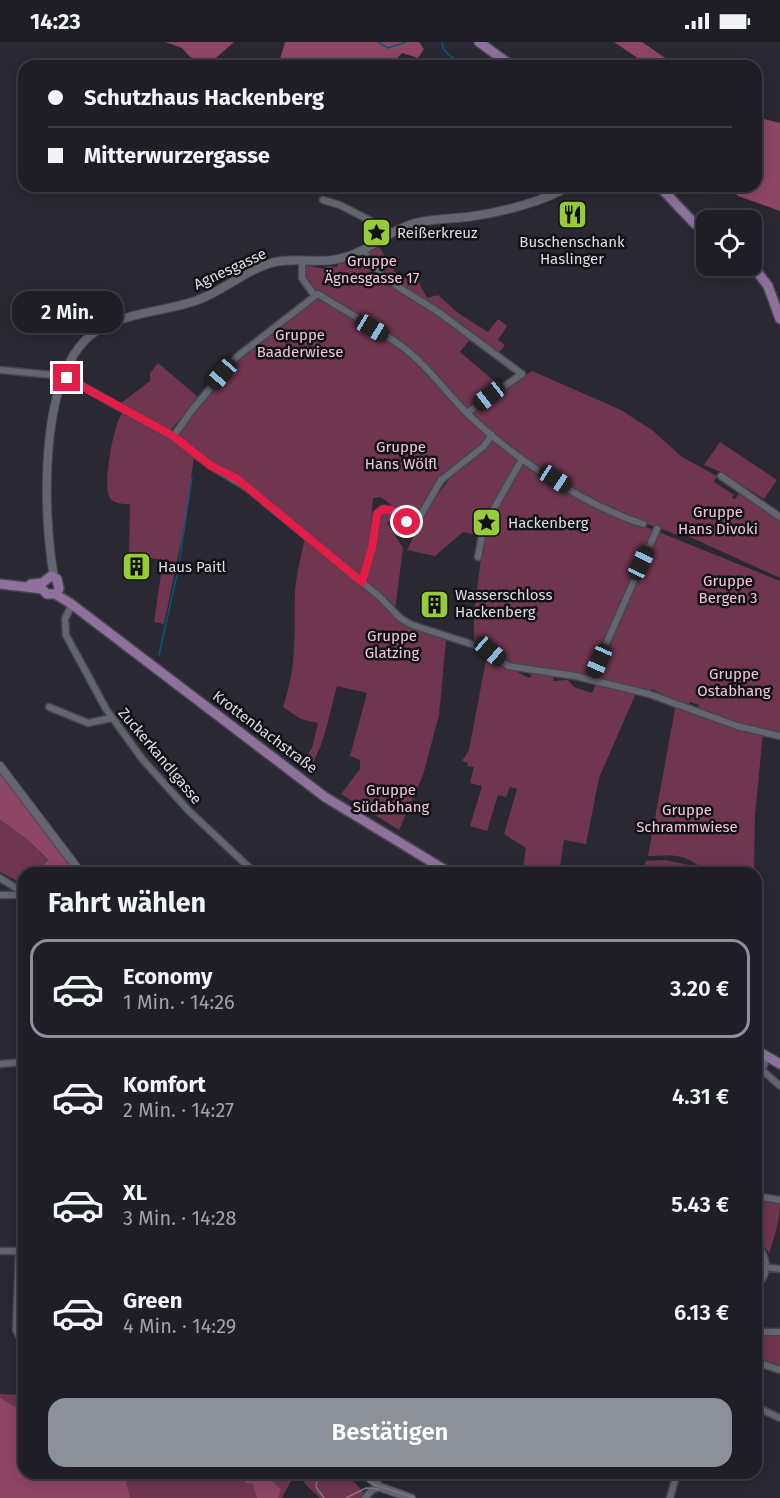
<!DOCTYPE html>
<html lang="de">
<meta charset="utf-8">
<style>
:root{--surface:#1f1e26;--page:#27272e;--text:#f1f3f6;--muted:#a1a2a7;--line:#3c3c43;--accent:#8c9099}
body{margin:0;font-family:"Fira Sans",sans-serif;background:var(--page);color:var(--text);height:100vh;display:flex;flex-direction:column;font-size:22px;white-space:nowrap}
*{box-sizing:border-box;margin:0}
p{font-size:20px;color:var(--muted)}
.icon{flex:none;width:33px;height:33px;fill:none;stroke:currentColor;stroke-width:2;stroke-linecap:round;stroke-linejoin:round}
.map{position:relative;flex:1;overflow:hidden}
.panel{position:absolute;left:18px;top:825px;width:744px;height:612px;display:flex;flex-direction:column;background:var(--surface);border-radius:18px;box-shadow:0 3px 15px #0003,0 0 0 2px var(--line)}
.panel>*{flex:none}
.guide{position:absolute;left:18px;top:18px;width:744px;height:132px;border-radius:18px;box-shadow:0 3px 15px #0003,0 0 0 2px var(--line);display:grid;align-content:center;height:132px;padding:0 30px;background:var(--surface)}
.fabs{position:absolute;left:696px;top:168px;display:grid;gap:12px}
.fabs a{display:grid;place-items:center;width:66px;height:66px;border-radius:12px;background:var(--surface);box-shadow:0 3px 15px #0003,0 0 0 2px var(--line);font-size:30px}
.end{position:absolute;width:27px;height:27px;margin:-14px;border:8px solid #e11d48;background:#fff;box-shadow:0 0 0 3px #fff}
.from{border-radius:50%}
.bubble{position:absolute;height:42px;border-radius:18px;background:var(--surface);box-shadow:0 3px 15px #0003,0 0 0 2px var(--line);font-size:20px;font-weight:600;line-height:42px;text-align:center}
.car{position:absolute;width:18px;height:36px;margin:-18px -9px;border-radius:8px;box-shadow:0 0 4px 2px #0007;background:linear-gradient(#222 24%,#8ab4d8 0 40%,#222 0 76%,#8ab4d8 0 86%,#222 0)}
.guide b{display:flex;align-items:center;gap:21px;height:57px;font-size:22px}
.guide b+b{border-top:2px solid var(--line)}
.guide i{width:15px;height:15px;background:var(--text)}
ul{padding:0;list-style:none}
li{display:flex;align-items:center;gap:18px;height:99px;margin:0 12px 9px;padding:0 18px;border:3px solid transparent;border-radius:18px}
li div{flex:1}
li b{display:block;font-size:22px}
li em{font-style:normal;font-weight:600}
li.on{border-color:var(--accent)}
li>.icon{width:54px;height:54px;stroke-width:1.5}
h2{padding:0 30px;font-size:27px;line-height:72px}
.cta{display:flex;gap:12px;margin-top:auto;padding:12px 30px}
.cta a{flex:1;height:69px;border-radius:18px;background:var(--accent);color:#fff;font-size:24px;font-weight:600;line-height:69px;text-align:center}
.status{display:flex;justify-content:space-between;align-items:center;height:42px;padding:0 30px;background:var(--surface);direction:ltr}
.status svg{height:16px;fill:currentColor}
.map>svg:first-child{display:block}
.green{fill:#703650}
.forest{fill:#8e4665}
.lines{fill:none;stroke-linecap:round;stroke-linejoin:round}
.stream{stroke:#015c75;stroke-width:1.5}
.minor-casing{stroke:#46454f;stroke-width:9}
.tertiary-casing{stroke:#46454f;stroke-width:10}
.secondary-casing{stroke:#46454f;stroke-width:12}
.minor{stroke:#656471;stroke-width:6}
.tertiary{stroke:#656471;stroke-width:8}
.secondary{stroke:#8e729b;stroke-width:9}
.tram{stroke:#7c7b84;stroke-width:1.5}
.route{stroke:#e11d48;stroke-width:8}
.labels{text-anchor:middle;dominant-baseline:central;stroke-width:5;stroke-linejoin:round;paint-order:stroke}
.poi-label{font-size:15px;fill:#dddde4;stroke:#121116;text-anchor:start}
.park-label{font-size:15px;fill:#f2c6d6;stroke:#121116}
.street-label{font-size:15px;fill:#dddde4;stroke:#121116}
</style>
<div class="status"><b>14:23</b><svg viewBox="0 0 49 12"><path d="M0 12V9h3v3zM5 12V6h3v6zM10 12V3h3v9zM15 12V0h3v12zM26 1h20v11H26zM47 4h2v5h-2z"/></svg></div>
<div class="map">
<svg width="780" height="1456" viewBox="0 0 780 1456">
<rect width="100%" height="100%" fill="#292833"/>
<path class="green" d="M379 205 400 238 406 235 413 239 417 237 427 256 438 253 458 271 488 290 498 277 507 284 498 298 505 303 498 312 471 296 460 310 500 344 469 368 434 331 413 317 517 415V419L478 493 463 490 435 514 407 508 428 465 459 425 437 440 421 471 411 478 381 455 373 456 369 506 359 535 237 433 212 422 178 393 206 355 256 301 320 255 322 252C311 244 302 237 306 223L324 227 327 224 337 225 338 222 359 215Z
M158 321 198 355 170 389 120 362 150 339V331Z
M532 329 621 368 652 388 682 415 717 434 714 440 734 453 732 456 735 457 739 452 780 477V536L679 490 677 493C661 486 644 482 629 475 571 450 518 413 471 373L488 358Z
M123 369 179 402 194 414 186 476 164 582 154 580 163 518 129 513 130 462C123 462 112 462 109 454 103 439 114 381 123 369Z
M720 400 777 438 764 457 721 430 704 423Z
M523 420 624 476 780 539V692L740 683 698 668 699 663 690 660 688 664 652 647 650 650 636 651 599 736 586 802 564 798 559 831H522L526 806 504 792 517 747 510 745 506 755 498 753 487 789 470 784 482 744 470 741 474 725 467 724 468 721 462 719 469 708 486 618 498 620 529 636 532 634 529 630 554 633 553 639 568 638 574 645 592 651 596 642 510 623 474 599V573L484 491Z
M386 470 395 474 387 481 403 506 395 568 367 540 378 478Z
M305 496 379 557 403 582 446 598 439 673 423 733 399 788 341 752 360 727V718L350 714 367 651 337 644C329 674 325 701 309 728L301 722 312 706 318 681 301 677 283 665C297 625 294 593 295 551 296 533 301 514 305 496Z
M676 662 763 691 755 773 754 831H707C686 811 676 813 648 814Z
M0 778 28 798 48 819 38 829 24 831 21 841 0 830Z
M665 818 689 823 696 829 642 831 646 819Z
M763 1157 780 1162C780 1176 774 1198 769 1211L756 1194V1158Z
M756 1291H780V1324L756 1316Z
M0 1352 24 1353V1431H295L282 1456H0Z
M308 1431C336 1431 346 1426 364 1452L360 1456H320L304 1441Z"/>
<path class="forest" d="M165 0H234L210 21 190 15 182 6Z
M285 0H419L424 7 418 16 402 11 393 21 385 18 380 24H278Z
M614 0H642L677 24H649Z
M756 75 780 81V169L738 154 725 144H756Z
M0 731 76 831H26L38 829 48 818 28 798 0 778Z
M0 1356 24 1370V1431H124L130 1456H0Z
M265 1431H271L269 1437 281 1447 278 1456H257L253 1442 245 1441 248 1433 264 1438Z"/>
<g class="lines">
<path class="stream" d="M378 0 388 6 406 0
M442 0C443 17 464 20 478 24
M159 613 178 528 192 436"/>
<defs>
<path id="minor" d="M323 158 340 163 392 190
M364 209C380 240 413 252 441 272 468 292 495 312 522 332L467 371
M302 219V236L315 254 318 252C345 269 374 285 400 303 429 324 448 354 473 377 518 419 585 463 643 482
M0 328 64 334 173 395 211 424 249 447 380 555 400 576 412 583 490 608 508 624 575 634 649 652 737 684 780 694
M173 395 192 368 238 314 315 254
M721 434 780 475
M478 515 484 484 522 417
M362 540 372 506 377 472 383 467 391 468 414 485 441 438 483 405 492 393
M72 562 65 577 66 593 106 667 143 718 188 768 255 831
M590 638 657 487
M49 665 88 681 112 676
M0 836 24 851
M0 853H24
M767 1015 762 1028 780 1044
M0 1022 24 1020
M756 1154 780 1158
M756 1202C768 1215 770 1232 756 1244
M0 1209H24
M19 1209 16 1288 19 1294H24
M766 1225 780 1227
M756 1290H780
M756 1320 780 1328
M756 1365 780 1376
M365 1456 372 1448 380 1445
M670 1456 677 1431"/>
<path id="tertiary" d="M54 535C43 474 37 330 95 290 124 270 165 270 198 258 225 248 248 226 275 220 296 215 317 222 338 217 369 211 390 186 420 180 438 176 456 177 474 174 502 170 545 159 569 144
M0 724 81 831
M364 1431 380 1445 411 1456"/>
<path id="secondary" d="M479 0 512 24
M659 144 695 182 706 189
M752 223 768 244 780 277
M0 542 42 547 47 552H55L70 561 325 755 450 831
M31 542 42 541 51 534 57 537 59 547
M756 1008 780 1022"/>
</defs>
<use href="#minor" class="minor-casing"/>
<use href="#tertiary" class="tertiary-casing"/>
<use href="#secondary" class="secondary-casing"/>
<use href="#minor" class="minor"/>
<use href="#tertiary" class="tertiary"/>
<use href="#secondary" class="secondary"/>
<path class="tram" d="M318 1431 316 1445 324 1456
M354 1431 375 1443 415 1456
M346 1456 366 1446 379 1447"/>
</g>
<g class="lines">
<path class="route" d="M67 336 173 394 211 424 236 436 362 540 372 506 377 472 383 467 391 468 407 480"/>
</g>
<defs>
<symbol id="restaurant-square" viewBox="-11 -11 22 22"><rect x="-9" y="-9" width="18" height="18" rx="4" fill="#97cc38" stroke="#121116"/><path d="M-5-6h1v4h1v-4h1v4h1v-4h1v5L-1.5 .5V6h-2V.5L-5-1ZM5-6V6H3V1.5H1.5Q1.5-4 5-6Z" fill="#111"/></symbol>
<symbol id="sight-square" viewBox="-11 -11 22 22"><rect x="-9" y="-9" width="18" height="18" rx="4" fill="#97cc38" stroke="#121116"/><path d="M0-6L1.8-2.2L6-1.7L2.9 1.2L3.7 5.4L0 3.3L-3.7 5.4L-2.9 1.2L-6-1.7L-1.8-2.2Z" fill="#111"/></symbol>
<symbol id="building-square" viewBox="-11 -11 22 22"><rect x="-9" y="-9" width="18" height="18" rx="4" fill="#97cc38" stroke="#121116"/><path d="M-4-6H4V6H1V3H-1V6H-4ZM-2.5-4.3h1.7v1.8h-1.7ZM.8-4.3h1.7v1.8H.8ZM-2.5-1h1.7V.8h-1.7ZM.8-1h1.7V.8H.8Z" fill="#111"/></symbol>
</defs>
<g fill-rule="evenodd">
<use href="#restaurant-square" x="556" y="156" width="33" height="33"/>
<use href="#sight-square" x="360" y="174" width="33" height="33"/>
<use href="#sight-square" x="470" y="464" width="33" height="33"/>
<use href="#building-square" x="120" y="508" width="33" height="33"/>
<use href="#building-square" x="418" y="546" width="33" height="33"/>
</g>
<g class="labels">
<g class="poi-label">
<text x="397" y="191">Reißerkreuz</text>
<text x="572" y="200" text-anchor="middle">Buschenschank<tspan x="572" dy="17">Haslinger</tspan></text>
<text x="508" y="481">Hackenberg</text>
<text x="158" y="525">Haus Paitl</text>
<text x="455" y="553">Wasserschloss<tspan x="455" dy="17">Hackenberg</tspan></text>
</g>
<g class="park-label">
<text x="372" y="219">Gruppe<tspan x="372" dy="17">Ägnesgasse 17</tspan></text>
<text x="300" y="293">Gruppe<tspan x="300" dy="17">Baaderwiese</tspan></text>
<text x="401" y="405">Gruppe<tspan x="401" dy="17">Hans Wölfl</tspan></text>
<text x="718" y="470">Gruppe<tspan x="718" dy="17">Hans Divoki</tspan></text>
<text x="728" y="539">Gruppe<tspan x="728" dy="17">Bergen 3</tspan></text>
<text x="392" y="594">Gruppe<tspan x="392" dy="17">Glatzing</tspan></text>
<text x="734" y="632">Gruppe<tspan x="734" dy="17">Ostabhang</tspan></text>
<text x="391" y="748">Gruppe<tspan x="391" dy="17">Südabhang</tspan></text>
<text x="687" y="768">Gruppe<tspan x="687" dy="17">Schrammwiese</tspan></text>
</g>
<g class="street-label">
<text transform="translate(230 227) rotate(-25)">Agnesgasse</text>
<text transform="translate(265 690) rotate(37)">Krottenbachstraße</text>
<text transform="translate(160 714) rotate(50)">Zuckerkandlgasse</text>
</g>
</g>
</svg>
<div class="fabs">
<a><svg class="icon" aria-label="locate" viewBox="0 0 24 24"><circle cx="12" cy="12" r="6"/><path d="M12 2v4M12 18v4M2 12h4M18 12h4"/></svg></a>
</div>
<i class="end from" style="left:407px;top:480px"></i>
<i class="end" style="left:67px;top:336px"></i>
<div class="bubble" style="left:12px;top:249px;width:111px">2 Min.</div>
<i class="car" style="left:372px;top:286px;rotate:121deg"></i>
<i class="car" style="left:222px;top:332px;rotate:221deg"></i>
<i class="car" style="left:489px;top:354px;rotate:232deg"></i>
<i class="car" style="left:555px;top:437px;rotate:123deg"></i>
<i class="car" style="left:641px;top:521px;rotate:25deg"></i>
<i class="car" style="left:490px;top:609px;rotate:131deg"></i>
<i class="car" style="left:599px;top:619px;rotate:204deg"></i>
<div class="guide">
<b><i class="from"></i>Schutzhaus Hackenberg</b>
<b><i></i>Mitterwurzergasse</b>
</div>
<section class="panel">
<h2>Fahrt wählen</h2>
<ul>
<li class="on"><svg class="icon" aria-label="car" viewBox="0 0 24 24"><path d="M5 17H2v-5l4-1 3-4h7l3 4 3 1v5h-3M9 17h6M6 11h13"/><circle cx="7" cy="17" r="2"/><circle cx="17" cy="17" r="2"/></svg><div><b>Economy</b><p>1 Min. · 14:26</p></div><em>3.20 €</em></li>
<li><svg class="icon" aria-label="car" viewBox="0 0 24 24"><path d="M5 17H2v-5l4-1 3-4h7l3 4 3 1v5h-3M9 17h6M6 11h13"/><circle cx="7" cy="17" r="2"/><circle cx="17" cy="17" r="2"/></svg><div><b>Komfort</b><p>2 Min. · 14:27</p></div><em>4.31 €</em></li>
<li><svg class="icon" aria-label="car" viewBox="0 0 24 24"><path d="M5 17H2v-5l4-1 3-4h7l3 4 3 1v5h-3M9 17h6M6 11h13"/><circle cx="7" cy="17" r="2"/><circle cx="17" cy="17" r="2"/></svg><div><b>XL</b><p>3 Min. · 14:28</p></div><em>5.43 €</em></li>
<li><svg class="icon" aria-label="car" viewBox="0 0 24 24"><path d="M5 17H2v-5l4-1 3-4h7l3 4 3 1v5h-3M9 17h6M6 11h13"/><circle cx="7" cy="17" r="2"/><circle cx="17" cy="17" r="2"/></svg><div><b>Green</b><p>4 Min. · 14:29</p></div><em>6.13 €</em></li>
</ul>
<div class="cta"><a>Bestätigen</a></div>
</section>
</div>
